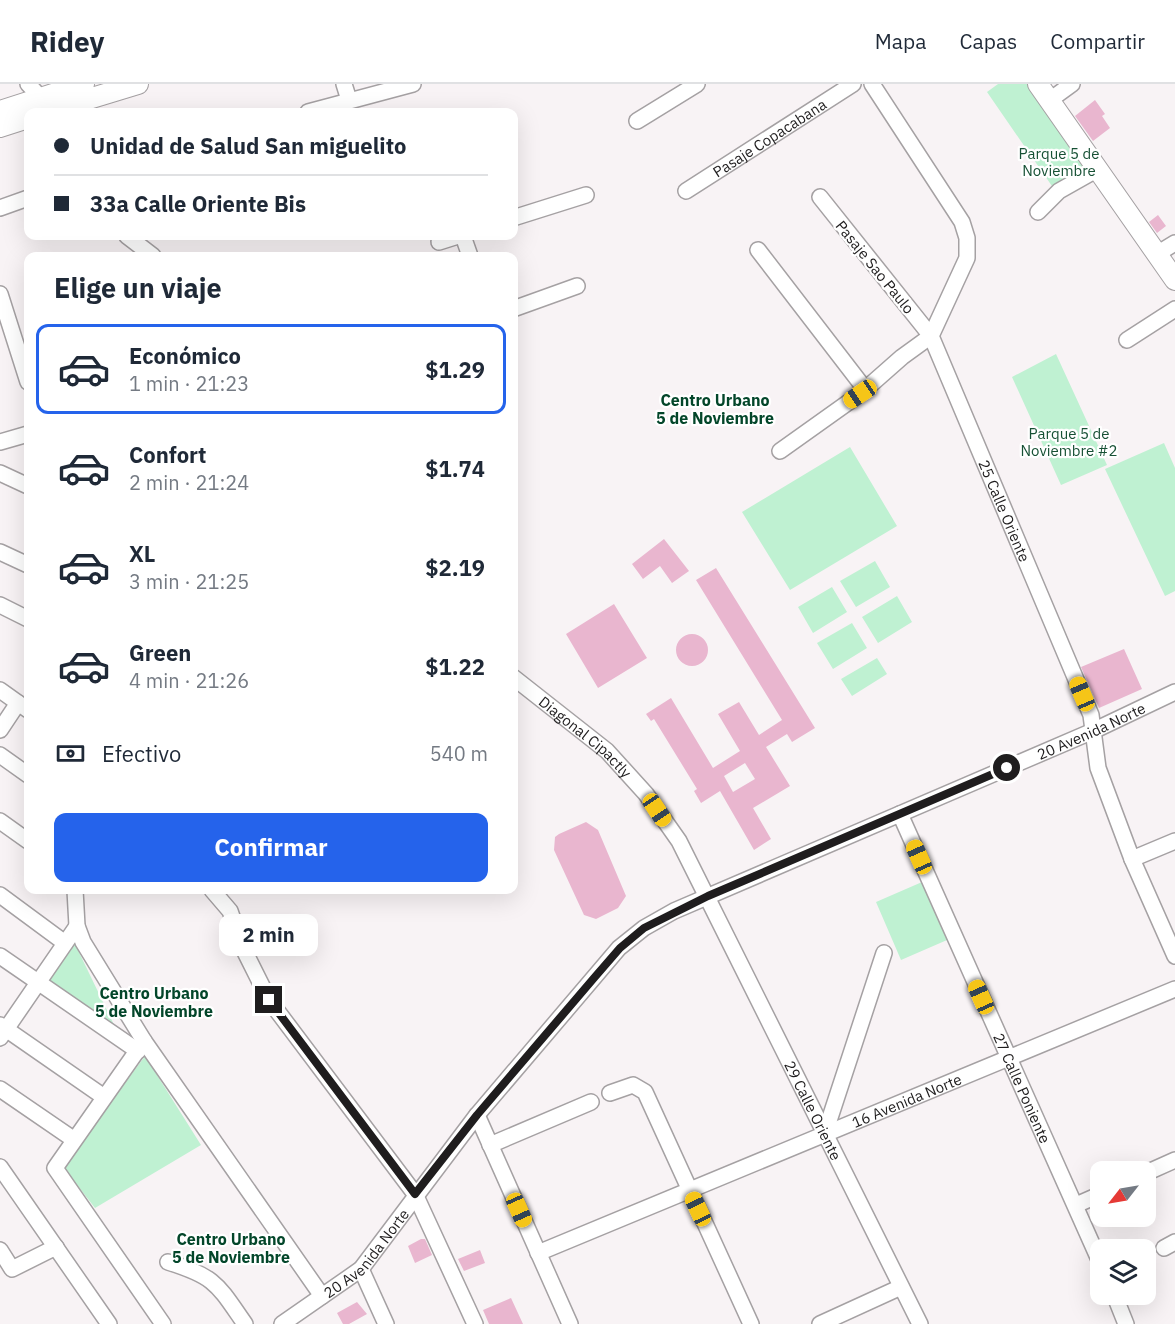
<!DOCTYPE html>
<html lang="es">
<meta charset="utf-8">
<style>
:root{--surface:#fff;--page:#f2f2f3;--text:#1f2937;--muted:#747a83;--line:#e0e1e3;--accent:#2563eb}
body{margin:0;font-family:"IBM Plex Sans",sans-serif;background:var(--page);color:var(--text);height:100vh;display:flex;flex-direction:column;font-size:22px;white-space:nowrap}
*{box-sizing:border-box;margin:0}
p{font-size:20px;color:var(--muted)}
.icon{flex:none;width:33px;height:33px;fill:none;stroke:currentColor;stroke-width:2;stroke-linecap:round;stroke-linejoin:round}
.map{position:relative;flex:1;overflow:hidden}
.panel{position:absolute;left:24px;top:168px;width:494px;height:642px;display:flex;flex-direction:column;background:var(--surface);border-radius:12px;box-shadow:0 6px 24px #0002}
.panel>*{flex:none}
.hud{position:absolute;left:24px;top:24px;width:494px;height:132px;border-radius:12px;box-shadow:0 6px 24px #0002;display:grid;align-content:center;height:132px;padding:0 30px;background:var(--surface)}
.needle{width:39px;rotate:239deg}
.fabs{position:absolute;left:1090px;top:1077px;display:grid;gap:12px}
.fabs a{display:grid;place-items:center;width:66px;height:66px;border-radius:12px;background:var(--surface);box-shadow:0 6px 24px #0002;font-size:30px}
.end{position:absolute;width:27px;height:27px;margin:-14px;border:8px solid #1f1d1e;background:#fff;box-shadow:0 0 0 3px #fff}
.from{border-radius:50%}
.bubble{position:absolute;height:42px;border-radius:12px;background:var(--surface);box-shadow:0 6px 24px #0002;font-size:20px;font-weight:800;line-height:42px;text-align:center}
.car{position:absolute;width:18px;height:36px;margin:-18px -9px;border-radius:8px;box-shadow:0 0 4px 2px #0007;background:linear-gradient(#f5c518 24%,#345 0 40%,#f5c518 0 76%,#345 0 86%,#f5c518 0)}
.hud b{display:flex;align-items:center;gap:21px;height:57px;font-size:22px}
.hud b+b{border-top:2px solid var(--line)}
.hud i{width:15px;height:15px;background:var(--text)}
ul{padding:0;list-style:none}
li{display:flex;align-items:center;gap:18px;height:90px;margin:0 12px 9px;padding:0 18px;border:3px solid transparent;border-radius:12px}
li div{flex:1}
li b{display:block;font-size:22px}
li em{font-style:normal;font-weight:800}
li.selected{border-color:var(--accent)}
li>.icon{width:54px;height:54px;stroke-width:1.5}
h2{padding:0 30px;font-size:27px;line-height:72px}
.pay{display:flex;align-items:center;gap:15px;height:66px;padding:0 30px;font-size:22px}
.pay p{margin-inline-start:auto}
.cta{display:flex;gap:12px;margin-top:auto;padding:12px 30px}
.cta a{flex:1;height:69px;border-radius:12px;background:var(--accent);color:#fff;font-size:24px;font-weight:800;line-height:69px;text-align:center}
header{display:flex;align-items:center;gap:36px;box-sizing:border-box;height:84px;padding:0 30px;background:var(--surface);border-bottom:2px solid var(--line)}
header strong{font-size:28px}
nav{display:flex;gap:33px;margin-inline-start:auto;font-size:21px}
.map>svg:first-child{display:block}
.green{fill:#bff1d2}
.building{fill:#e9b6cf;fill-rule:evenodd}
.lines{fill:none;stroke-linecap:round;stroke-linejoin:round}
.minor-casing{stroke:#a5a1a3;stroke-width:18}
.major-casing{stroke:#a5a1a3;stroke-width:22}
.minor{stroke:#fff;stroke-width:15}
.major{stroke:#fff;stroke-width:20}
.route{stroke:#1f1d1e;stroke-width:8}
.labels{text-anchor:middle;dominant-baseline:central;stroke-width:4.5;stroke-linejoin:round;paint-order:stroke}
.street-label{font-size:15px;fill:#1f1d1e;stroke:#fff}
.park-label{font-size:15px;fill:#175135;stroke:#fff}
.neighbourhood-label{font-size:16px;font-weight:bold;fill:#03462a;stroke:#fff}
</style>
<header>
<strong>Ridey</strong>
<nav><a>Mapa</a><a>Capas</a><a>Compartir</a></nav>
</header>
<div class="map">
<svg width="1175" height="1240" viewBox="0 0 1175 1240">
<rect width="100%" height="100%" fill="#f8f3f5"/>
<path class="green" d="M998 0H1029L1090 85 1054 105 987 8Z
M1056 270 1107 381 1061 401 1012 293Z
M1164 359 1175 384V507L1165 512 1105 385Z
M850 363 897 442 790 506 742 428Z
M875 477 890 503 856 523 840 497Z
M832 503 847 528 813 549 798 523Z
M897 512 912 538 878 559 862 533Z
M852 539 867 564 833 585 817 559Z
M877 574 887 590 852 612 841 595Z
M929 795 954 853 901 876 876 818Z
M75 860 117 947 47 900Z
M145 972 201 1061 95 1124 63 1083Z"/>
<path class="building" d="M1095 16 1105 30 1102 32 1110 44 1093 57 1075 32Z
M1158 131 1166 142 1157 149 1149 138Z
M664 455 689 487 672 499 660 482 643 495 632 480Z
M716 484 815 644 792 658 787 650 766 663 790 702 753 724 771 755 754 766 720 707 701 719 694 707 697 705 654 635 651 637 646 630 671 614 713 684 740 667 718 630 739 618 759 651 782 636 696 496ZM745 679 755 695 733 708 724 692Z
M614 520 647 574 598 604 566 550Z
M676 566a16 16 0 1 1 32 0a16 16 0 1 1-32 0Z
M1124 565 1142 605 1099 624 1081 583Z
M586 738 598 746 626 812 618 824 596 835 584 831 554 766 555 753 559 750Z
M421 1155H425L432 1171 415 1179 408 1162Z
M480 1166 485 1179 464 1187 458 1175Z
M511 1214 523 1240H489L483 1226Z
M357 1218 367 1230 349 1240H343L337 1229Z"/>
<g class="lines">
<defs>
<g id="minor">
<path d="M28 0 41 14"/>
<path d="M344 0 349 16"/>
<path id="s1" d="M872 0 962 138 967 154V174L931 252 1091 631 1098 684 1132 775 1175 872"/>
<path d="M1050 16 1072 0"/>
<path d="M308 28 413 0"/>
<path d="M637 37 697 0"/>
<path id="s2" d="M686 107 853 0"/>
<path d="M0 124 28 114"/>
<path d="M1038 128 1059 107 1098 85"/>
<path d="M513 134 586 111"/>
<path d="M127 152 153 172"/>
<path d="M463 152 470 172"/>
<path d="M439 158 458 152"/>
<path d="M758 166 865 305"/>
<path d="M1157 170 1175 159"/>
<path d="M0 210 28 298"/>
<path d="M513 225 577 202"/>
<path d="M1127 256 1175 225"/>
<path d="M0 358 28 350"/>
<path d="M780 367 860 310 902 273 931 252 820 113"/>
<path d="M0 389 28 402"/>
<path d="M0 468 28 481"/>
<path d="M0 521 28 535"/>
<path id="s3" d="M513 593 607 667 646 710 679 757 920 1240"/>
<path d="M0 606 28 626"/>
<path d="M0 646 18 619"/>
<path d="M0 671 28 691"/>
<path id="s4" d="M900 730 1101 1180"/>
<path d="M0 737 28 757"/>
<path d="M1132 775 1175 757"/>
<path d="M75 806 77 842 83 858 144 957 322 1212"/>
<path d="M212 806 230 827 243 864 269 916 415 1110 475 1240"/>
<path d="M0 811 65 859"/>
<path d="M0 872 138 967"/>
<path d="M0 941 104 1013"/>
<path d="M0 954 77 842"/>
<path d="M144 957 55 1084 163 1240"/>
<path d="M0 1005 73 1055"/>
<path d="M610 1009 633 1001 645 1008 751 1240"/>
<path d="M477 1031 570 1240"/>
<path d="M825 1049 884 869"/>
<path d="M490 1061 591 1018"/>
<path d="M0 1083 109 1240"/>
<path d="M1146 1089 1175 1076"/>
<path d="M1076 1121 1101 1110"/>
<path d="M1164 1164 1175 1158"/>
<path d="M0 1166 12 1185 56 1163"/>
<path id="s5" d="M538 1169 1175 905"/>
<path d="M168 1178C216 1193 217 1200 245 1240"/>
<path d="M361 1185 386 1240"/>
<path d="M1114 1210 1126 1240"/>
<path id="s6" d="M282 1240 361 1185 477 1031 619 864 644 844 674 827 1093 647 1175 608"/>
<path d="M820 1240 901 1203"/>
</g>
<path id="major" d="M1038 0 1175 196
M0 27 84 0
M46 28 138 0
M0 43 28 34"/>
</defs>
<use href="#minor" class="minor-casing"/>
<use href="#major" class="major-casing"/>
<use href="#minor" class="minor"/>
<use href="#major" class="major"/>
</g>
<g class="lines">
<path class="route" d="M269 916 415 1110 477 1031 594 894 620 864 644 844 708 812 1007 684"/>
</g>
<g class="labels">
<g class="street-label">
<text stroke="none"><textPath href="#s2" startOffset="99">Pasaje Copacabana</textPath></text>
<text transform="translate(875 183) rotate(51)">Pasaje Sao Paulo</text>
<text stroke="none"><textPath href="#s1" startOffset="477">25 Calle Oriente</textPath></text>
<text stroke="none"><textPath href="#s6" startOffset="1029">20 Avenida Norte</textPath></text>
<text stroke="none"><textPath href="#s3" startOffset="94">Diagonal Cipactly</textPath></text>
<text stroke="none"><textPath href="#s4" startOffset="300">27 Calle Poniente</textPath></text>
<text stroke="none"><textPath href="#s5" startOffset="399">16 Avenida Norte</textPath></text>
<text stroke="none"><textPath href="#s3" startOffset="536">29 Calle Oriente</textPath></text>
<text stroke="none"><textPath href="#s6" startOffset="111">20 Avenida Norte</textPath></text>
</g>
<g class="park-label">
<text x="1059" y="69">Parque 5 de<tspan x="1059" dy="17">Noviembre</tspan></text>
<text x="1069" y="349">Parque 5 de<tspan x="1069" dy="17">Noviembre #2</tspan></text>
</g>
<g class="neighbourhood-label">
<text x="715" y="316">Centro Urbano<tspan x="715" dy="18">5 de Noviembre</tspan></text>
<text x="154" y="909">Centro Urbano<tspan x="154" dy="18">5 de Noviembre</tspan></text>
<text x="231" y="1155">Centro Urbano<tspan x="231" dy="18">5 de Noviembre</tspan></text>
</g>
</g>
</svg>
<div class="fabs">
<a><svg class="needle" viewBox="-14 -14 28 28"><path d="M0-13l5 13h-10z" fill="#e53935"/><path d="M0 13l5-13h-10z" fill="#747a83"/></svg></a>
<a><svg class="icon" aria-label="layers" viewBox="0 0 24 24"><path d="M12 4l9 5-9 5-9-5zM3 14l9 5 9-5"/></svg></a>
</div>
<i class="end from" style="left:1007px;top:684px"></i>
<i class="end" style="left:269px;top:916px"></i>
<div class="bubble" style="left:219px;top:830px;width:99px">2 min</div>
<i class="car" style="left:860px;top:310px;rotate:236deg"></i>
<i class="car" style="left:1082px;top:610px;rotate:337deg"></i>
<i class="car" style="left:657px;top:726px;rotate:146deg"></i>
<i class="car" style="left:919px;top:773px;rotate:336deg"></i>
<i class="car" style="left:981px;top:913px;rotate:336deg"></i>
<i class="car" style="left:698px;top:1125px;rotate:335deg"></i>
<i class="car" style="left:519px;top:1126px;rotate:156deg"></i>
<div class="hud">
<b><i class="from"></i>Unidad de Salud San miguelito</b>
<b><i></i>33a Calle Oriente Bis</b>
</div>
<section class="panel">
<h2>Elige un viaje</h2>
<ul>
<li class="selected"><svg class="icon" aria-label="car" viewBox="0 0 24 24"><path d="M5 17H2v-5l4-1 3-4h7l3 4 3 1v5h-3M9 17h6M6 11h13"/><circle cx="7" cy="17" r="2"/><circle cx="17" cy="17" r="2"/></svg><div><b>Económico</b><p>1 min · 21:23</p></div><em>$1.29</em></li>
<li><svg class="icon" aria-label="car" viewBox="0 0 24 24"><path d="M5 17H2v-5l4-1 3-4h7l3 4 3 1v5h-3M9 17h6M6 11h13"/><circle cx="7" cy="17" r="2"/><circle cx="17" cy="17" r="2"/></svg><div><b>Confort</b><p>2 min · 21:24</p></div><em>$1.74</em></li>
<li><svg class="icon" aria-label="car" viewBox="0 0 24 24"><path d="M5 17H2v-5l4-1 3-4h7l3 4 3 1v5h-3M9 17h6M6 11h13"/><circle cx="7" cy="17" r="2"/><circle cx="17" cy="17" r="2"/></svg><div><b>XL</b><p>3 min · 21:25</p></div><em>$2.19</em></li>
<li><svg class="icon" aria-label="car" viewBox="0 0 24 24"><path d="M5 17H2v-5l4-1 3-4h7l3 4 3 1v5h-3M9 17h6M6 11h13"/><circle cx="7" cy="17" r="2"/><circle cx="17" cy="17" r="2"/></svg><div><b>Green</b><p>4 min · 21:26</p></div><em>$1.22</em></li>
</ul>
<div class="pay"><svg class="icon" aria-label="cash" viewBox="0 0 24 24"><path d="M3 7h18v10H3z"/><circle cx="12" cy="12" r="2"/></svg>Efectivo<p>540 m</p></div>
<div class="cta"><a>Confirmar</a></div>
</section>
</div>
